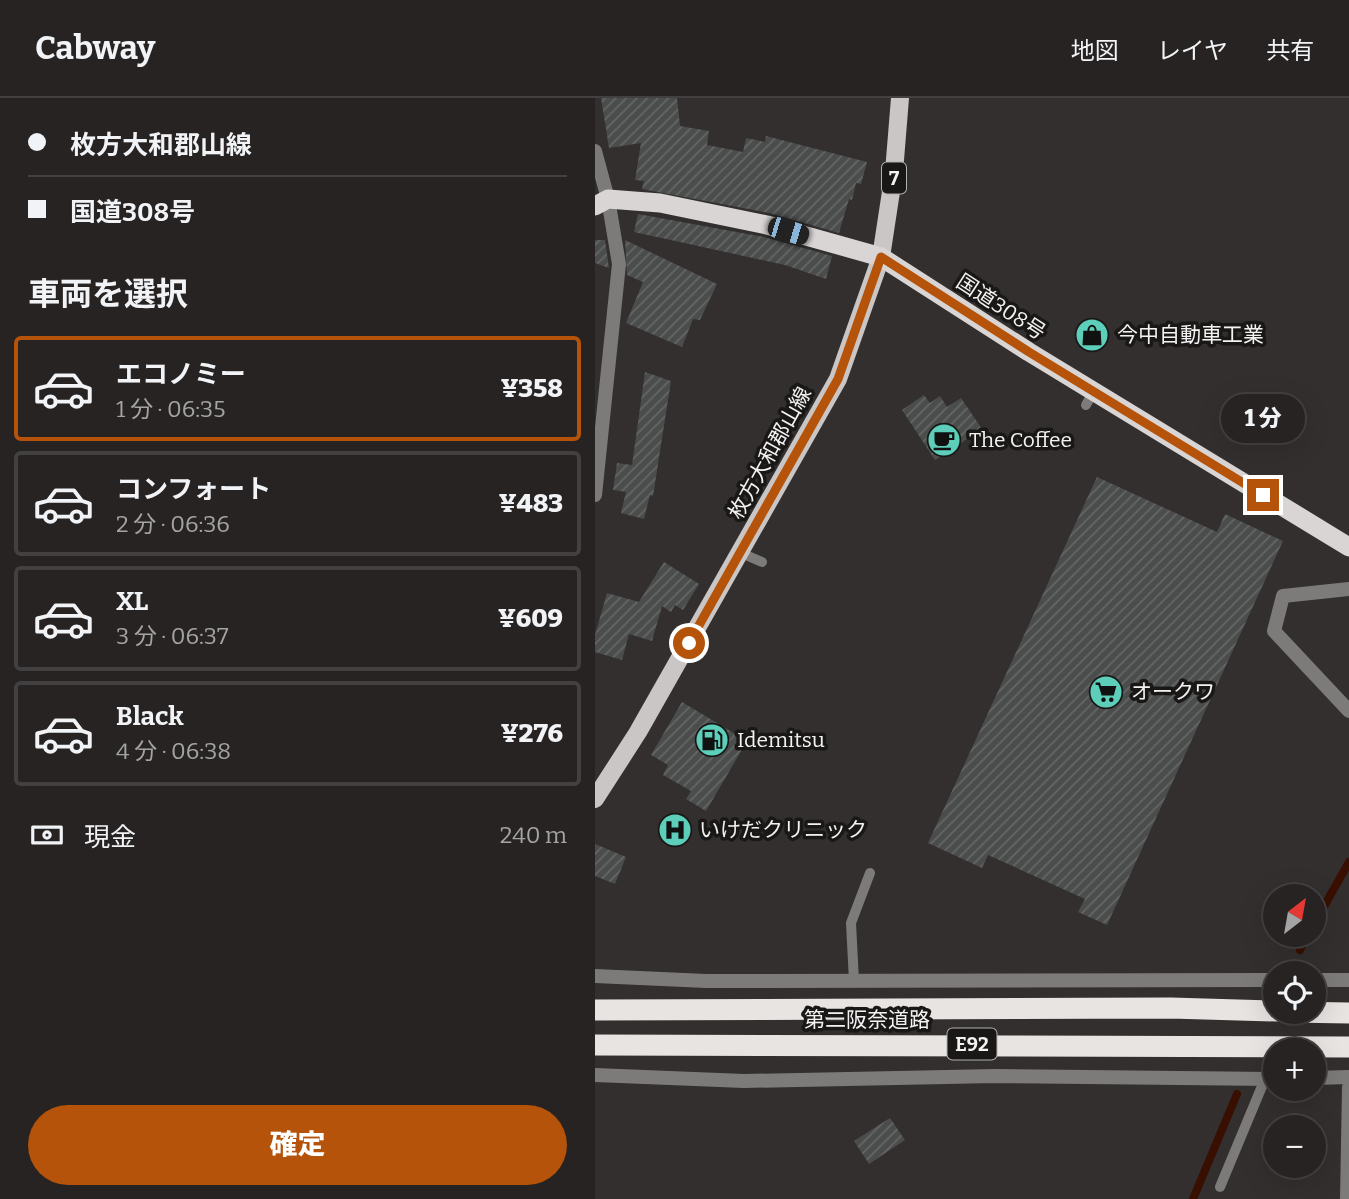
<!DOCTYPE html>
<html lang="ja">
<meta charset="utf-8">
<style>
:root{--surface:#262322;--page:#322f2f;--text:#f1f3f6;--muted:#a4a4a5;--line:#424040;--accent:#b45309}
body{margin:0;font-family:Bitter,"Noto Sans JP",serif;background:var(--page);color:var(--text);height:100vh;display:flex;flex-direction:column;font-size:26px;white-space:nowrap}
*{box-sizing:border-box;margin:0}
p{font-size:23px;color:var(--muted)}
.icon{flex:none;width:38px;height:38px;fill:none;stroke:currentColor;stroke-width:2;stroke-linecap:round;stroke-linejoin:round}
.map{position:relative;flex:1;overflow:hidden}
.side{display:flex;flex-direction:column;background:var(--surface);width:595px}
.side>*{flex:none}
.banner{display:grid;align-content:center;height:154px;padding:0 28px;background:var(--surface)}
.needle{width:46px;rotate:31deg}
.controls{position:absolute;left:668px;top:786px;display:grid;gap:14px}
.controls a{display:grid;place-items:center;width:63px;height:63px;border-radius:50%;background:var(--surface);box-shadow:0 7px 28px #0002,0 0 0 2px var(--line);font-size:35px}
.end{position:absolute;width:32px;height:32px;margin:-16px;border:9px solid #b45309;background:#fff;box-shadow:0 0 0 4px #fff}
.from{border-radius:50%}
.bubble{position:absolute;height:49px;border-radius:24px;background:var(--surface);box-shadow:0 7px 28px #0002,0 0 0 2px var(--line);font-size:23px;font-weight:800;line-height:49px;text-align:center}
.car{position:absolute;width:21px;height:42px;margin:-21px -10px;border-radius:9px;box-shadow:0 0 5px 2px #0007;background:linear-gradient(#222 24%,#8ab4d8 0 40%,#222 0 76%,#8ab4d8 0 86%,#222 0)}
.banner b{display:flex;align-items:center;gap:24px;height:66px;font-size:26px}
.banner b+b{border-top:2px solid var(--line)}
.banner i{width:18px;height:18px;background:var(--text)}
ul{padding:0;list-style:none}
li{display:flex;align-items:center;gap:21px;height:105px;margin:0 14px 10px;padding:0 14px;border:4px solid var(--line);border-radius:7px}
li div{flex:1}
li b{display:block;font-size:26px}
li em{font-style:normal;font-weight:800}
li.on{border-color:var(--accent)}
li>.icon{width:63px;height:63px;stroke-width:1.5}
h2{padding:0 28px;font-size:32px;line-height:84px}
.pay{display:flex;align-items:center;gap:18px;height:77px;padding:0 28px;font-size:26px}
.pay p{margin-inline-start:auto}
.cta{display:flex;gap:14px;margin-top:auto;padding:14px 28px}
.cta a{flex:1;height:80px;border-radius:42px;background:var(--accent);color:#fff;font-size:28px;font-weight:800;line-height:80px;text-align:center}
header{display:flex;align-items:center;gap:42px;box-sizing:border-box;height:98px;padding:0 35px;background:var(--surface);border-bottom:2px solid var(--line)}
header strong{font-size:33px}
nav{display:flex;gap:38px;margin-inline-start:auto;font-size:24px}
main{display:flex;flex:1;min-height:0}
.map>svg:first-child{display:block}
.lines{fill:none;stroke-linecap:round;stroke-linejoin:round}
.stream{stroke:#380f00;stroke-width:8}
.building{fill:url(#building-hatch)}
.service{stroke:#7d7b7a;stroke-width:10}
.minor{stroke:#7d7b7a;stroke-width:14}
.tertiary{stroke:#7d7b7a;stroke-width:14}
.primary{stroke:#c9c6c5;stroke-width:18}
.trunk{stroke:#d8d5d4;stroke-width:19}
.motorway{stroke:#e7e4e2;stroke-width:21}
.route{stroke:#b45309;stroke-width:9}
.labels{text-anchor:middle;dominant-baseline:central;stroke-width:7;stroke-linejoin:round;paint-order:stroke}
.shield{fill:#191817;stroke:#b2b0b0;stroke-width:2}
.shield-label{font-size:19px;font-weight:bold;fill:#f3f1f1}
.street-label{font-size:21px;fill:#f3f1f1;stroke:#191817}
.poi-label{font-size:21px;fill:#f3f1f1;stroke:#191817;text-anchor:start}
</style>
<header>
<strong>Cabway</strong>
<nav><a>地図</a><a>レイヤ</a><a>共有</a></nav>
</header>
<main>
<section class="side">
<div class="banner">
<b><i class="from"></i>枚方大和郡山線</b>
<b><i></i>国道308号</b>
</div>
<h2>車両を選択</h2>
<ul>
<li class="on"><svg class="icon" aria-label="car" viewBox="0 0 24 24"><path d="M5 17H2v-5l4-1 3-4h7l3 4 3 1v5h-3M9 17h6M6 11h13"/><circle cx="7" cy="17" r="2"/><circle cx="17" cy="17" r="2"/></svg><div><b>エコノミー</b><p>1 分 · 06:35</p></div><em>¥358</em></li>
<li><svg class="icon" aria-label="car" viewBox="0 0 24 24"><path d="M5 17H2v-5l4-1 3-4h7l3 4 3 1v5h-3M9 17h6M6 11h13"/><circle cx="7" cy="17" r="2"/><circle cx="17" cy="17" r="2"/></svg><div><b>コンフォート</b><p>2 分 · 06:36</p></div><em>¥483</em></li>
<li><svg class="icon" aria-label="car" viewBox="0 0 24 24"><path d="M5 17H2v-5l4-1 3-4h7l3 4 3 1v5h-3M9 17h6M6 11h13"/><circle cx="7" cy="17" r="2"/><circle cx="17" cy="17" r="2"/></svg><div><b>XL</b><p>3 分 · 06:37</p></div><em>¥609</em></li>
<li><svg class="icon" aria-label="car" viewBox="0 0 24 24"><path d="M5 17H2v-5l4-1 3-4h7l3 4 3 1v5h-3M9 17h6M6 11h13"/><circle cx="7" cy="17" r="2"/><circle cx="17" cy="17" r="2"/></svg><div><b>Black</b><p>4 分 · 06:38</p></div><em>¥276</em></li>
</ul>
<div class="pay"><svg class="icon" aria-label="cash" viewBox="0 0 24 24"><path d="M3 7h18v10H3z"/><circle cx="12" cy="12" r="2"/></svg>現金<p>240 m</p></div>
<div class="cta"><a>確定</a></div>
</section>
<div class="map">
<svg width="754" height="1101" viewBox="0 0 754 1101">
<defs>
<pattern id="building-hatch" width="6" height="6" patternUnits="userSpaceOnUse" patternTransform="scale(1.75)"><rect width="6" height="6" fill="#4a4d4c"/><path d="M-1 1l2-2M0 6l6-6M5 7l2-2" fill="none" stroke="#656766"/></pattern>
</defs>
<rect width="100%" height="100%" fill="#322f2e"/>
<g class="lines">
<path class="stream" d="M719 826 754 764
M705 852 713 836
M598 1101 642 996"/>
</g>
<path class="building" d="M6 0H82L85 28 114 33 112 47 148 54 151 40 170 44 171 38 272 64 266 86 261 85 257 102 254 101 244 135 174 115 47 91 49 83 40 82 46 45 14 50Z
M43 116 169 139 237 158 231 181 190 167 39 134Z
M0 142H10L14 170 0 165Z
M30 142 122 186 105 222 98 221 87 249 31 225 48 184 32 177Z
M50 274 76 283 58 398 55 397 49 421 26 415 31 394 18 392 22 365 37 367Z
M329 297 335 305 345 298 352 309 366 300 387 331 340 362 307 312Z
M502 379 622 434 630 416 688 443 512 827 483 814 490 801 393 757 387 770 333 745Z
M69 464 104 486 88 512 80 507 76 514 67 508 57 543 34 536 27 562 0 554V537L12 495 44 504Z
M87 604 152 643 111 713 91 701 96 693 68 677 73 667 56 657Z
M0 746 31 759 20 786 0 778Z
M295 1020 310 1042 274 1066 259 1043Z"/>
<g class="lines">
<path class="service" d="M491 307 498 294
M146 455 167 464
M259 883 256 825 275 775
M625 1089 670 981"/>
<path class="minor" d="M0 53 13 101 24 166 0 397
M754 491 688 498 679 533 754 613"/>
<path class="tertiary" d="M0 878 111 883 681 882
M719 882H754
M0 977 149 983 400 978 681 981
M719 980 754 979
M752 1101 754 989"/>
<path class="primary" d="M0 701 43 634 243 281 286 159 299 74 305 0"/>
<path class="trunk" d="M0 108 13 101 65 105 172 127 286 159 434 254 754 449"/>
<path class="motorway" d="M0 912 576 910 681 913
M694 914 754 915
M0 947 754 949"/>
</g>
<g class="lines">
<path class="route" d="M94 545 243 281 286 159 434 254 668 397"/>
</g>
<defs>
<symbol id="shop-disc" viewBox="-11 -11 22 22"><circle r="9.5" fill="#5cceba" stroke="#191817"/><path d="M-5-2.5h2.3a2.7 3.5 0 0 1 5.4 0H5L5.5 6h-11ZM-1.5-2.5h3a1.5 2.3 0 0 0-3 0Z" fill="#111"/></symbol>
<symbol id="cafe-disc" viewBox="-11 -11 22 22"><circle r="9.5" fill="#5cceba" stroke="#191817"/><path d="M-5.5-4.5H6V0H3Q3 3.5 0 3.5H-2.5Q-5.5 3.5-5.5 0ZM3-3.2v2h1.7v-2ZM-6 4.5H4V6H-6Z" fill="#111"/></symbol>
<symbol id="supermarket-disc" viewBox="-11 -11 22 22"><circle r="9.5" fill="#5cceba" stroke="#191817"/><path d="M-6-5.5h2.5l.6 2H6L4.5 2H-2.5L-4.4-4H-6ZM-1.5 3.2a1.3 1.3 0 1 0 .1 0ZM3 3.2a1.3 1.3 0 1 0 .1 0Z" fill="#111"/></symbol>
<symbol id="fuel-disc" viewBox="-11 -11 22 22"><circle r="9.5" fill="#5cceba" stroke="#191817"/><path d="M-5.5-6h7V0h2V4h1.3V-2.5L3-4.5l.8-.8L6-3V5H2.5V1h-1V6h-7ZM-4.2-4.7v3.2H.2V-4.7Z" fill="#111"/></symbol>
<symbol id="hospital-disc" viewBox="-11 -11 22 22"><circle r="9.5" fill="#5cceba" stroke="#191817"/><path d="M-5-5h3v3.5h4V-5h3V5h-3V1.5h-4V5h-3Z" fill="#111"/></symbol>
</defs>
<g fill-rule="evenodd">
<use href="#shop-disc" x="478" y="218" width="38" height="38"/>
<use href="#cafe-disc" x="330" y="323" width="38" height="38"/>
<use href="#supermarket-disc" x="492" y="575" width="38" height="38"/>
<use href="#fuel-disc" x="98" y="623" width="38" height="38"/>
<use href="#hospital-disc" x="61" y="713" width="38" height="38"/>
</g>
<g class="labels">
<g class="shield">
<rect x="287" y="64.5" width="24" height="31" rx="5"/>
<rect x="352.5" y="930.5" width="49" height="31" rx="5"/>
</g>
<g class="shield-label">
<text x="299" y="80">7</text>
<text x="377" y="946">E92</text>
</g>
<g class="street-label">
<text transform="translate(406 209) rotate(33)">国道308号</text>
<text transform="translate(175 355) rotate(-61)">枚方大和郡山線</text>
<text x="272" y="922">第二阪奈道路</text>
</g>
<g class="poi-label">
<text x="522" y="237">今中自動車工業</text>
<text x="374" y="342">The Coffee</text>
<text x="536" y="594">オークワ</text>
<text x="142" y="642">Idemitsu</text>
<text x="104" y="732">いけだクリニック</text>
</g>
</g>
</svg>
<div class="controls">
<a><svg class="needle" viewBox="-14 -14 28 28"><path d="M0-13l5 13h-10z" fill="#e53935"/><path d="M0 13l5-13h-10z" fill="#a4a4a5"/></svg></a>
<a><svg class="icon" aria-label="locate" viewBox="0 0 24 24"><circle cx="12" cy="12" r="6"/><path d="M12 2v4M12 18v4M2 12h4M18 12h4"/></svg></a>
<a>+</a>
<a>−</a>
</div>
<i class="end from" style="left:94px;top:545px"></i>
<i class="end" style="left:668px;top:397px"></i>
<div class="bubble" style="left:626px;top:296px;width:84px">1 分</div>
<i class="car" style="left:193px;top:133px;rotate:107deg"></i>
</div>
</main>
